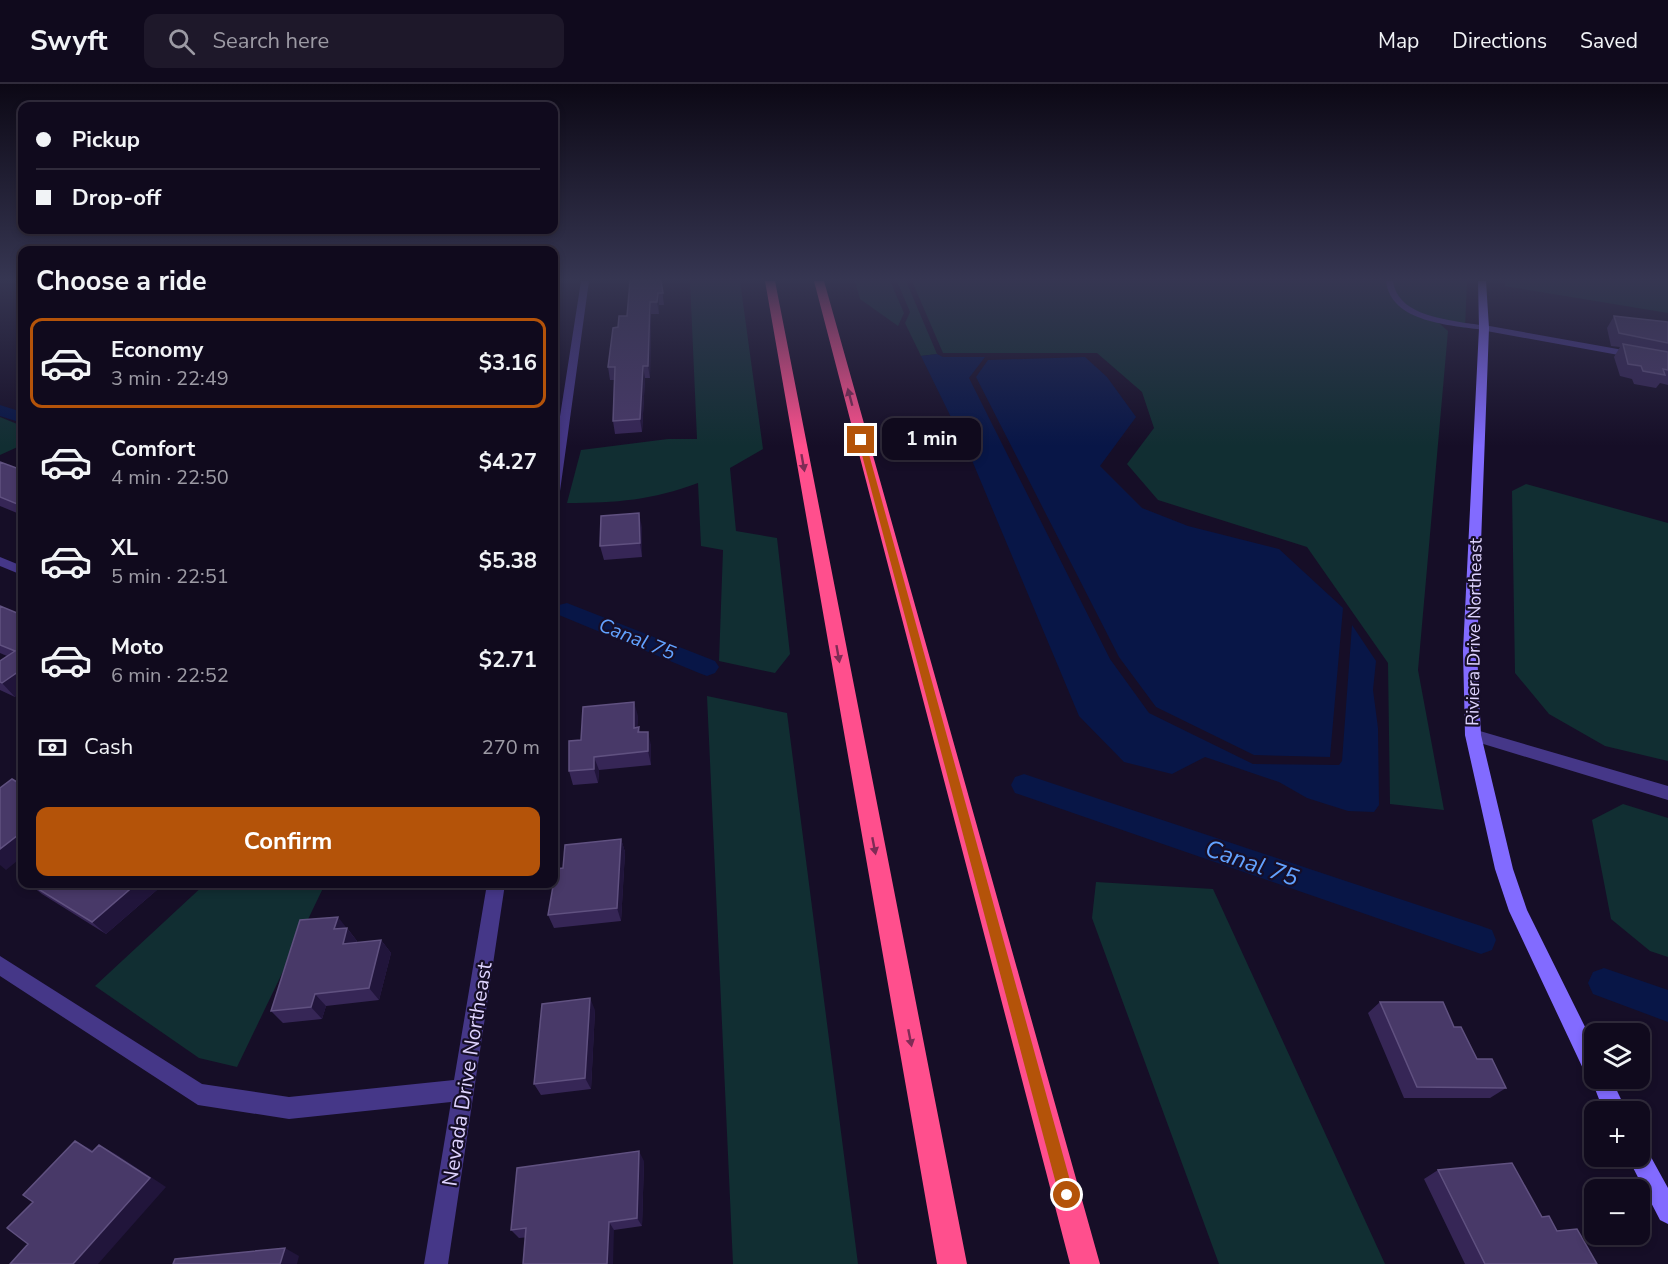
<!DOCTYPE html>
<meta charset="utf-8">
<style>
:root{--surface:#100a1d;--page:#1e182a;--text:#f1f3f6;--muted:#9c9aa4;--line:#302b3b;--accent:#b45309}
body{margin:0;font-family:"Nunito Sans",sans-serif;background:var(--page);color:var(--text);height:100vh;display:flex;flex-direction:column;font-size:22px;white-space:nowrap}
*{box-sizing:border-box;margin:0}
p{font-size:20px;color:var(--muted)}
.icon{flex:none;width:33px;height:33px;fill:none;stroke:currentColor;stroke-width:2;stroke-linecap:round;stroke-linejoin:round}
.map{position:relative;flex:1;overflow:hidden}
.panel{position:absolute;left:18px;top:162px;width:540px;height:642px;display:flex;flex-direction:column;background:var(--surface);border-radius:12px;box-shadow:0 3px 9px #0003,0 0 0 2px var(--line)}
.panel>*{flex:none}
.top-card{position:absolute;left:18px;top:18px;width:540px;height:132px;border-radius:12px;box-shadow:0 3px 9px #0003,0 0 0 2px var(--line);display:grid;align-content:center;height:132px;padding:0 18px;background:var(--surface)}
.controls{position:absolute;left:1584px;top:939px;display:grid;gap:12px}
.controls a{display:grid;place-items:center;width:66px;height:66px;border-radius:12px;background:var(--surface);box-shadow:0 3px 9px #0003,0 0 0 2px var(--line);font-size:30px}
.end{position:absolute;width:27px;height:27px;margin:-14px;border:8px solid #b45309;background:#fff;box-shadow:0 0 0 3px #fff}
.from{border-radius:50%}
.bubble{position:absolute;height:42px;border-radius:12px;background:var(--surface);box-shadow:0 3px 9px #0003,0 0 0 2px var(--line);font-size:20px;font-weight:700;line-height:42px;text-align:center}
.top-card b{display:flex;align-items:center;gap:21px;height:57px;font-size:22px}
.top-card b+b{border-top:2px solid var(--line)}
.top-card i{width:15px;height:15px;background:var(--text)}
ul{padding:0;list-style:none}
li{display:flex;align-items:center;gap:18px;height:90px;margin:0 12px 9px;padding:0 6px;border:3px solid transparent;border-radius:12px}
li div{flex:1}
li b{display:block;font-size:22px}
li em{font-style:normal;font-weight:700}
li.selected{border-color:var(--accent)}
li>.icon{width:54px;height:54px;stroke-width:1.5}
h2{padding:0 18px;font-size:27px;line-height:72px}
.pay{display:flex;align-items:center;gap:15px;height:66px;padding:0 18px;font-size:22px}
.pay p{margin-inline-start:auto}
.cta{display:flex;gap:12px;margin-top:auto;padding:12px 18px}
.cta a{flex:1;height:69px;border-radius:12px;background:var(--accent);color:#fff;font-size:24px;font-weight:700;line-height:69px;text-align:center}
header{display:flex;align-items:center;gap:36px;box-sizing:border-box;height:84px;padding:0 30px;background:var(--surface);border-bottom:2px solid var(--line)}
header strong{font-size:28px}
nav{display:flex;gap:33px;margin-inline-start:auto;font-size:21px}
.search{width:420px;height:54px;background:var(--page);display:flex;align-items:center;gap:15px;box-sizing:border-box;padding:0 21px;border-radius:12px;color:var(--muted);font-size:22px}
.map>svg:first-child{display:block}
.green{fill:#112e32}
.water{fill:#081647}
.lines{fill:none;stroke-linecap:round;stroke-linejoin:round}
.canal{fill:#081647;fill-rule:evenodd}
.lane{fill:#453788;fill-rule:evenodd}
.street{fill:#453788;fill-rule:evenodd}
.secondary{fill:#826bff;fill-rule:evenodd}
.highway{fill:#ff4f8d;fill-rule:evenodd}
.wall{fill:#362656}
.shaded-wall{fill:#21153b}
.building{fill:#483968;stroke:#605180;stroke-width:1.5}
.oneway{fill:#7f2b55}
.route{fill:#b45309}
.labels{text-anchor:middle;dominant-baseline:central;stroke-width:4.5;stroke-linejoin:round;paint-order:stroke}
.street-label{font-size:18px;fill:#dfd4ff;stroke:#160e27}
.water-label{font-size:20px;font-style:italic;fill:#62a2ff;stroke:#160e27}
.near-street-label{font-size:21px;fill:#dfd4ff;stroke:#160e27}
.near-water-label{font-size:24px;font-style:italic;fill:#62a2ff;stroke:#160e27}
</style>
<header>
<strong>Swyft</strong>
<div class="search"><svg class="icon" aria-label="search" viewBox="0 0 24 24"><circle cx="10" cy="10" r="6"/><path d="M15 15l6 6"/></svg>Search here</div>
<nav><a>Map</a><a>Directions</a><a>Saved</a></nav>
</header>
<div class="map">
<svg width="1668" height="1180" viewBox="0 0 1668 1180">
<rect width="100%" height="100%" fill="#160e27"/>
<path class="green" d="M690 197H740L763 365 730 384 736 447 777 454 790 570 775 589 719 577 723 466 701 462 698 399C652 416 617 419 567 419L581 366 668 355H697Z
M855 197H890L904 229 898 242 860 215Z
M897 197H906L937 270 921 272 905 239 910 228Z
M912 197H1467L1465 244 1439 239 1448 247 1418 586 1444 726 1390 720 1388 579 1307 463 1158 416 1127 380 1154 344 1142 308 1097 269H943Z
M1505 197H1668V229L1505 202Z
M0 333 22 342V361L0 371Z
M1526 400 1668 439V677L1605 662 1549 630 1515 589 1512 407Z
M707 612 787 629 858 1180H733Z
M1623 720 1668 734V873L1650 867 1611 835 1592 736Z
M1096 798 1213 805 1385 1180H1219L1092 834Z
M205 800H325L237 983 199 974 95 902Z"/>
<path class="water" d="M937 270 943 273H985L969 294 1110 575 1149 629 1253 680 1339 681 1342 677 1352 541 1376 577 1373 606 1378 644 1379 721 1374 728 1348 727 1307 714 1279 698 1205 673 1172 690 1124 678 1079 632 971 374 921 272Z
M1085 273 1107 293 1136 333 1100 382 1142 424 1188 442 1279 465 1343 524 1330 673 1254 671 1156 623 1119 573 976 293 988 276Z"/>
<g class="lines">
<path class="canal" d="M0 321 22 328V339L0 332Z
M567 519 715 577 719 583 715 589 707 592 699 589 559 531 556 526 559 521Z
M1024 690 1481 842 1492 846 1496 856 1492 866 1481 870 1015 709 1011 701 1015 693Z
M1604 884 1668 906V938L1593 910 1588 899 1593 888Z"/>
<path class="lane" d="M1386 197H1393C1397 229 1438 234 1465 239 1473 240 1481 240 1488 244L1484 246C1451 241 1391 239 1386 197Z"/>
<path class="street" d="M581 197H589L560 407 554 411V371Z
M1484 241 1668 274V280L1481 246 1479 244Z
M0 473 22 482V491L0 482Z
M1473 645 1668 702V716L1467 655 1465 651 1467 647Z
M487 800H505L448 1180H424L451 1018 289 1035 198 1021 0 892V872L202 1000 289 1013 454 996Z"/>
<path class="secondary" d="M1478 197H1486L1489 244 1477 567 1481 651 1513 785 1527 826 1594 961V994H1611L1627 1028H1604L1590 992 1586 991 1509 827 1495 785 1465 651 1463 567 1479 244Z
M1640 1061 1646 1064 1668 1104V1140L1660 1136 1627 1072H1640Z"/>
<path class="highway" d="M765 197H775L967 1180H937Z
M814 197H824L1100 1180H1070Z"/>
</g>
<path class="wall" d="M661 197 664 221H659V230H651L650 294H645L642 348 615 350 613 337 614 296H610L608 283 618 243Z
M1614 232 1668 238V301L1660 299 1656 304 1634 300 1632 295 1620 292 1614 273 1620 263 1611 262 1607 244Z
M0 378 22 386V431L0 422Z
M642 443V473L604 476 600 462Z
M0 522 22 531 15 613 0 606V577L7 572 0 569Z
M638 632 637 643H639L640 648 651 661V681L599 686 598 699 573 701 569 687 581 656Z
M621 755 625 768 621 837 554 844 548 831 563 784Z
M29 800H152L158 805 106 850 42 810Z
M347 844 357 857V859L381 856 391 869 379 916 326 922 322 935 283 939 271 927Z
M1380 918 1454 943 1477 975 1506 1004 1490 1014H1404L1368 929Z
M595 926 591 1005 541 1011 534 1000Z
M644 1077 642 1142 614 1146 519 1154 511 1146Z
M1438 1086 1542 1133 1557 1147 1597 1180H1465L1424 1095Z"/>
<path class="shaded-wall" d="M658 209 659 221V230L657 218Z
M650 218 651 230 650 294 648 282Z
M643 282 645 294 642 348 640 335Z
M639 429 642 443V473L640 459Z
M22 585V608L15 613 2 599Z
M634 618 638 632 637 657 634 644Z
M648 648 651 661V681L648 667Z
M594 673 599 686 598 699 594 685Z
M22 748V773L6 786 0 781V765Z
M621 755 625 768 621 837 617 824Z
M136 800H152L158 805 106 850 92 838Z
M338 833 357 857 353 872 343 860 334 845Z
M381 856 391 869 379 916 369 904Z
M315 910 326 922 322 935 311 923Z
M590 914 595 926 591 1005 585 994Z
M75 1057 93 1066 92 1068Z
M99 1061 116 1070 166 1103 98 1180H73Z
M639 1067 644 1077 642 1142 637 1134Z
M609 1138 614 1146 613 1180H607Z
M285 1164 299 1172 297 1180H280Z"/>
<path class="building" d="M630 197H661L663 209H658L657 218H650L648 282H643L640 335 613 337 615 283H608L613 244 618 243 619 232H627Z
M1614 232 1668 238V259L1619 249Z
M1623 260 1668 268V286L1663 285 1665 291 1643 287 1641 282 1628 280Z
M0 378 22 386V422L0 413Z
M639 429 640 459 600 462 601 432Z
M0 522 22 531V585L2 599 0 598V577L15 567 0 561Z
M634 618V644L639 643 638 648H648V667L594 673V685L569 687V657L581 656 583 623Z
M12 695 22 701V748L0 765V704Z
M621 755 617 824 548 831 556 785 563 784 565 761Z
M30 800H136L92 838Z
M338 833 334 845 347 844 343 860 381 856 369 904 315 910 311 923 271 927 300 836Z
M590 914 585 994 534 1000 542 920Z
M1380 918H1443L1454 943H1461L1477 975H1492L1506 1004 1417 1003Z
M75 1057 92 1068 99 1061 150 1094 73 1180H10L28 1160 7 1144 33 1118 23 1111Z
M639 1067 637 1134 609 1138 607 1180H523L526 1144 511 1146 517 1084Z
M1512 1079 1542 1133 1549 1132 1557 1147 1577 1145 1597 1180H1485L1438 1086Z
M285 1164 280 1180H173L175 1175Z"/>
<defs><path id="oneway-solid" d="M-6-.8H1V-3.2L6.5 0L1 3.2V.8H-6Z" transform="scale(1.5)"/></defs>
<g class="oneway">
<use href="#oneway-solid" transform="translate(850 313) rotate(-105)"/>
<use href="#oneway-solid" transform="translate(803 379) rotate(80)"/>
<use href="#oneway-solid" transform="translate(838 570) rotate(80)"/>
<use href="#oneway-solid" transform="translate(874 762) rotate(79)"/>
<use href="#oneway-solid" transform="translate(910 954) rotate(79)"/>
</g>
<linearGradient id="sky" x2="0" y2="1"><stop stop-color="#0c0815"/><stop offset="0.54" stop-color="#363652"/><stop offset="1" stop-color="#363652" stop-opacity="0"/></linearGradient>
<rect width="1668" height="362" fill="url(#sky)"/>
<path class="route" d="M861 354 865 356 1074 1111 1072 1116 1067 1119 1061 1116 1059 1111 858 356Z"/>
<g class="labels">
<g class="street-label">
<text transform="translate(1474 548) rotate(-89)">Riviera Drive Northeast</text>
</g>
<g class="water-label">
<text transform="translate(637 555) rotate(22)">Canal 75</text>
</g>
<g class="near-street-label">
<text transform="translate(467 990) rotate(-81)">Nevada Drive Northeast</text>
</g>
<g class="near-water-label">
<text transform="translate(1252 779) rotate(19)">Canal 75</text>
</g>
</g>
</svg>
<div class="controls">
<a><svg class="icon" aria-label="layers" viewBox="0 0 24 24"><path d="M12 4l9 5-9 5-9-5zM3 14l9 5 9-5"/></svg></a>
<a>+</a>
<a>−</a>
</div>
<i class="end from" style="left:1067px;top:1111px"></i>
<i class="end" style="left:861px;top:356px"></i>
<div class="bubble" style="left:882px;top:334px;width:99px">1 min</div>
<div class="top-card">
<b><i class="from"></i>Pickup</b>
<b><i></i>Drop-off</b>
</div>
<section class="panel">
<h2>Choose a ride</h2>
<ul>
<li class="selected"><svg class="icon" aria-label="car" viewBox="0 0 24 24"><path d="M5 17H2v-5l4-1 3-4h7l3 4 3 1v5h-3M9 17h6M6 11h13"/><circle cx="7" cy="17" r="2"/><circle cx="17" cy="17" r="2"/></svg><div><b>Economy</b><p>3 min · 22:49</p></div><em>$3.16</em></li>
<li><svg class="icon" aria-label="car" viewBox="0 0 24 24"><path d="M5 17H2v-5l4-1 3-4h7l3 4 3 1v5h-3M9 17h6M6 11h13"/><circle cx="7" cy="17" r="2"/><circle cx="17" cy="17" r="2"/></svg><div><b>Comfort</b><p>4 min · 22:50</p></div><em>$4.27</em></li>
<li><svg class="icon" aria-label="car" viewBox="0 0 24 24"><path d="M5 17H2v-5l4-1 3-4h7l3 4 3 1v5h-3M9 17h6M6 11h13"/><circle cx="7" cy="17" r="2"/><circle cx="17" cy="17" r="2"/></svg><div><b>XL</b><p>5 min · 22:51</p></div><em>$5.38</em></li>
<li><svg class="icon" aria-label="car" viewBox="0 0 24 24"><path d="M5 17H2v-5l4-1 3-4h7l3 4 3 1v5h-3M9 17h6M6 11h13"/><circle cx="7" cy="17" r="2"/><circle cx="17" cy="17" r="2"/></svg><div><b>Moto</b><p>6 min · 22:52</p></div><em>$2.71</em></li>
</ul>
<div class="pay"><svg class="icon" aria-label="cash" viewBox="0 0 24 24"><path d="M3 7h18v10H3z"/><circle cx="12" cy="12" r="2"/></svg>Cash<p>270 m</p></div>
<div class="cta"><a>Confirm</a></div>
</section>
</div>
